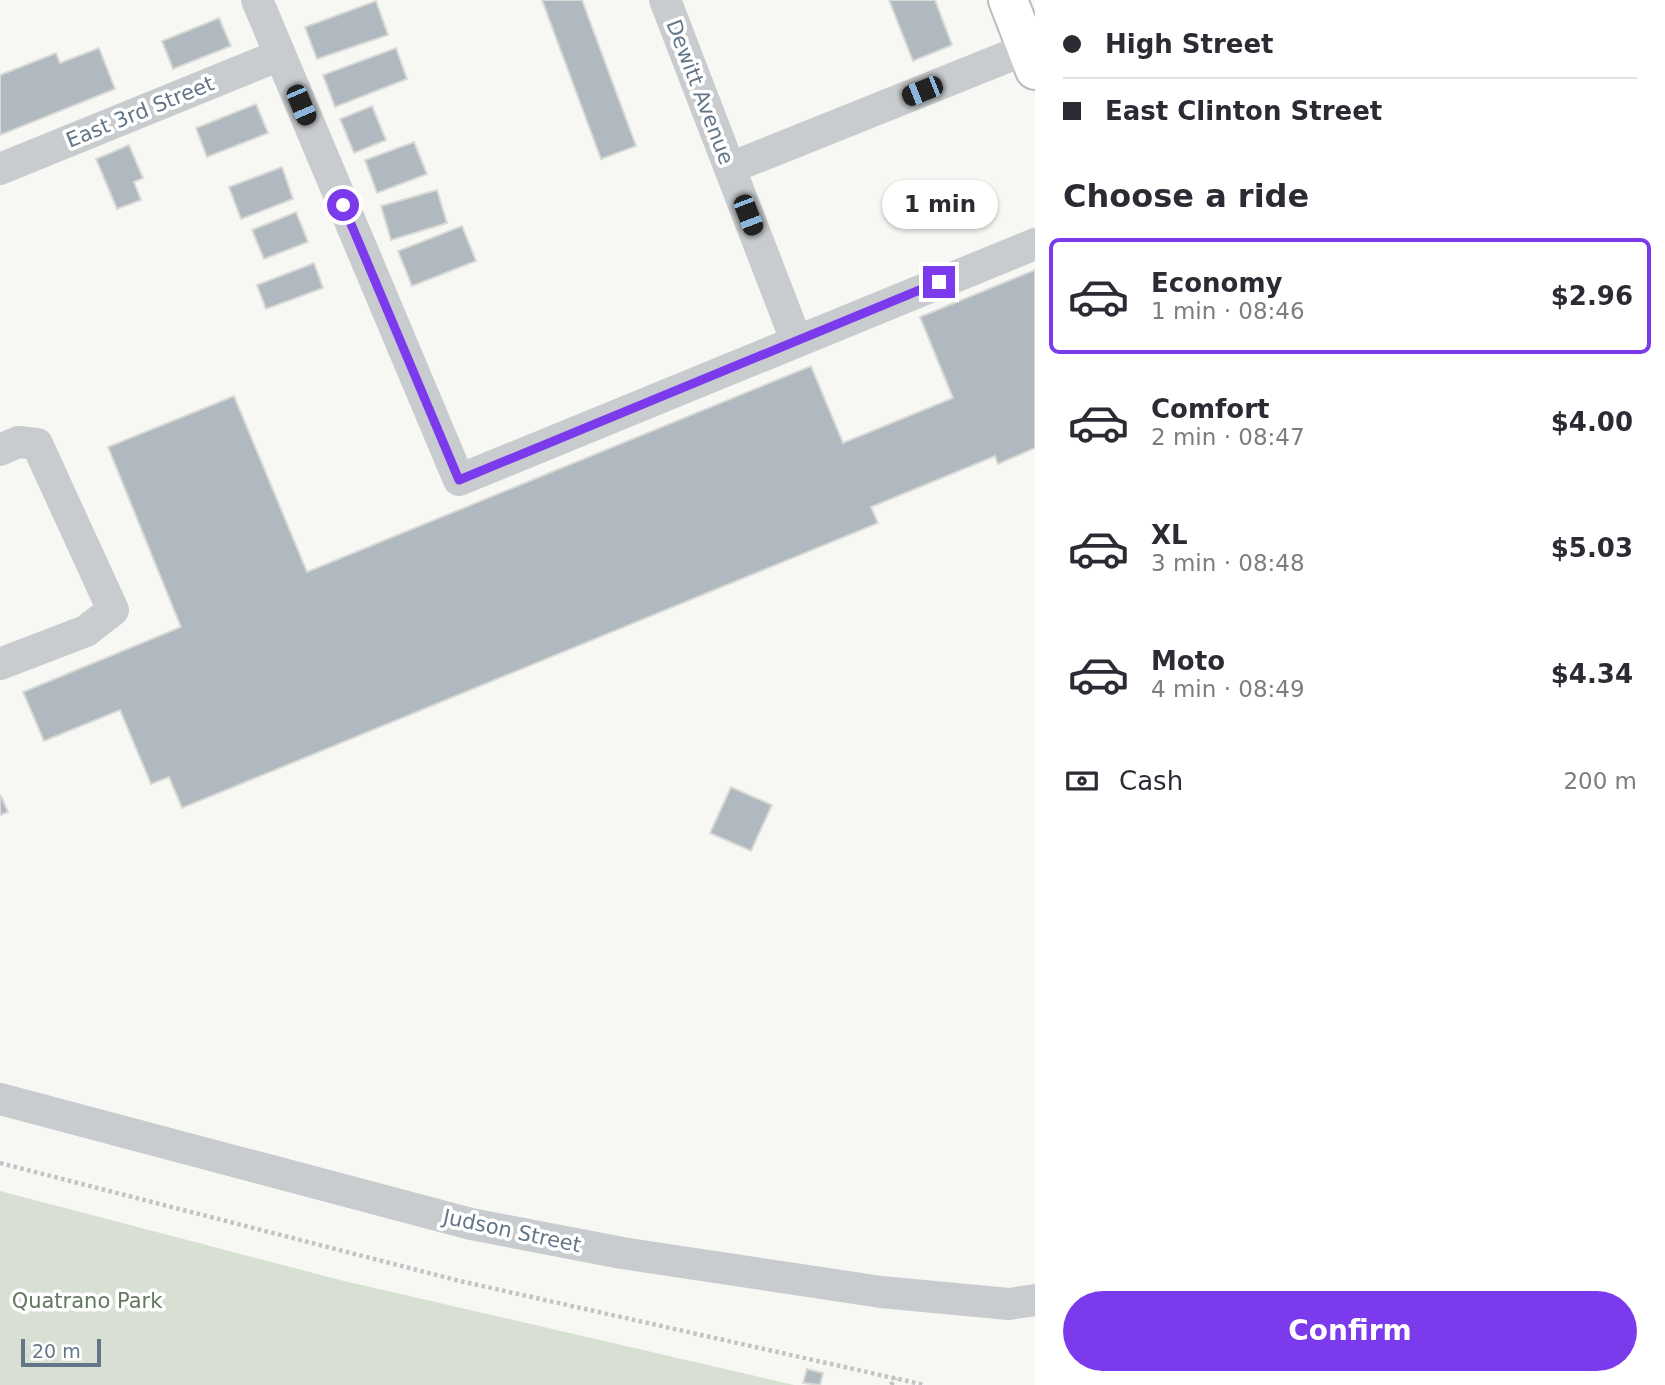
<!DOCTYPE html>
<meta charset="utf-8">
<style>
:root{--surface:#fff;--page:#f7f7f7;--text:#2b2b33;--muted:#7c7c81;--line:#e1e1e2;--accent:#7c3aed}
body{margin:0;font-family:"DejaVu Sans",sans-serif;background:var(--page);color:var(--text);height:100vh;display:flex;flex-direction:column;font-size:26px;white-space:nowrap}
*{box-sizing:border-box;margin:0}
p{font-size:23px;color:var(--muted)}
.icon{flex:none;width:38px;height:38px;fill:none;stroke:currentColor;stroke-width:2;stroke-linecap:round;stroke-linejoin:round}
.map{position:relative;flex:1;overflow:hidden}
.panel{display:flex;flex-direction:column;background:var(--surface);width:630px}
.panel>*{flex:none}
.guide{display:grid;align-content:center;height:154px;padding:0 28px;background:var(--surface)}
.scale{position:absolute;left:21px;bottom:18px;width:80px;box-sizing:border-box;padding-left:7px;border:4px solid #637688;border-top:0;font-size:19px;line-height:24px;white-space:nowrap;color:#637688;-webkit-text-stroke:5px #fff;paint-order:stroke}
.end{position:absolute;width:32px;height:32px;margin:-16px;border:9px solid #7c3aed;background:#fff;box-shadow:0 0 0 4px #fff}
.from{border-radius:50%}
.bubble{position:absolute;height:49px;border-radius:24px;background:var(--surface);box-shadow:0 2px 5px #0004;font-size:23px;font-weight:700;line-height:49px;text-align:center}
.car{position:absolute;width:21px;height:42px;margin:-21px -10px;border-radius:9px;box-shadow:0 0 5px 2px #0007;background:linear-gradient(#222 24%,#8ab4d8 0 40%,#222 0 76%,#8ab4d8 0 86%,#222 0)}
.guide b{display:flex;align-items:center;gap:24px;height:66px;font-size:26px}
.guide b+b{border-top:2px solid var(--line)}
.guide i{width:18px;height:18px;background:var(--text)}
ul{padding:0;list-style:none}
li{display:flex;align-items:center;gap:21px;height:116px;margin:0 14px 10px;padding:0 14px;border:4px solid transparent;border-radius:10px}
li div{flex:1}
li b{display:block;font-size:26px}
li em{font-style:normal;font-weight:700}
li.selected{border-color:var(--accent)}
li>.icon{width:63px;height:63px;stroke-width:1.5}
h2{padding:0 28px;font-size:32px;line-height:84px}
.pay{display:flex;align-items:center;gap:18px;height:77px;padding:0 28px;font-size:26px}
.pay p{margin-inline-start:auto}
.button{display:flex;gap:14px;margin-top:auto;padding:14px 28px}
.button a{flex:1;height:80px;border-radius:42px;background:var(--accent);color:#fff;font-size:28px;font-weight:700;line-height:80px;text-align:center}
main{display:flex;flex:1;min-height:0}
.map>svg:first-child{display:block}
.green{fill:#d8e0d4}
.building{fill:#b0b9bf;stroke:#d9d9d6;stroke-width:2}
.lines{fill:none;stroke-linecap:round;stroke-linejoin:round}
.major-casing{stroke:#b9bdc1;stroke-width:42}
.path{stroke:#c2c3c5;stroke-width:4.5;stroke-dasharray:3.5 3.5;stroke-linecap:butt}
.minor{stroke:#c9cccf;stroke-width:32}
.major{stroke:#fff;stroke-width:38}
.route{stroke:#7c3aed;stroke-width:9}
.labels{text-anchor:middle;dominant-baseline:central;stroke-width:7;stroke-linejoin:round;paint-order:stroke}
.street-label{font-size:21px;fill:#637688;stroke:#fff}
.park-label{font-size:21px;fill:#63795f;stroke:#fff}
</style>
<main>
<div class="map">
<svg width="1035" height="1385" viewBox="0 0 1035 1385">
<rect width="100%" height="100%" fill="#f7f7f3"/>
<path class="green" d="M0 1191 340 1280 794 1385H0Z"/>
<path class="building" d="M542 0H582L636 146 601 159Z
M889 0H935L952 45 913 61Z
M376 1 388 35 317 59 305 27Z
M219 18 231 46 173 69 162 41Z
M99 48 115 89 0 135V75L56 53 60 63Z
M396 48 407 79 335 107 323 75Z
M256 104 268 133 207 157 196 128Z
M372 106 386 140 354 153 340 119Z
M414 142 427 174 377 193 365 160Z
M129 145 143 178 134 182 141 200 117 209 96 159Z
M282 167 293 199 241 219 229 187Z
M437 190 447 223 391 240 381 206Z
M296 212 308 242 264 259 252 230Z
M462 226 476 261 412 286 398 251Z
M314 263 323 288 266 309 257 285Z
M1035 270V448L998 464 995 456 871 507 878 523 182 808 169 777 151 784 120 710 44 741 23 692 181 627 108 447 234 396 307 572 811 366 843 443 953 398 920 317Z
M731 787 772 805 751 851 710 833Z
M1 796 8 812 0 815V797Z
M807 1369 823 1373 820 1385 803 1383Z"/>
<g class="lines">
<defs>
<path id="major" d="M1008 0 1035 70"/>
</defs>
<use href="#major" class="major-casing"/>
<path class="path" d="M0 1163 460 1281 925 1385
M891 1385 896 1378"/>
<path class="minor" d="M257 0 459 480 1035 244
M665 0 796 340
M730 168 1027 49
M0 169 280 55
M0 450 18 442 37 444 113 610 86 631 0 664
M0 1099 471 1224 622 1253 881 1292 1009 1304 1035 1300"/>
<use href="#major" class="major"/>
</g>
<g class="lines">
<path class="route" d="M343 205 459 480 939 282"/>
</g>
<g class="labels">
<g class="street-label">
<text transform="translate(700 92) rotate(69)">Dewitt Avenue</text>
<text transform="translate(140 112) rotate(-22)">East 3rd Street</text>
<text transform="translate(512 1231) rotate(12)">Judson Street</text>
</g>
<g class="park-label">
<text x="87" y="1301">Quatrano Park</text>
</g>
</g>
</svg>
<div class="scale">20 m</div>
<i class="end from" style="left:343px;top:205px"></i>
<i class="end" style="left:939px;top:282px"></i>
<div class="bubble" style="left:882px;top:180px;width:116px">1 min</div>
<i class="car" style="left:922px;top:91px;rotate:248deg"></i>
<i class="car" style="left:301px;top:105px;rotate:157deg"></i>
<i class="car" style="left:748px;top:215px;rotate:159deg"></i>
</div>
<section class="panel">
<div class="guide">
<b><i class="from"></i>High Street</b>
<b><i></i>East Clinton Street</b>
</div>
<h2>Choose a ride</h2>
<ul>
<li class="selected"><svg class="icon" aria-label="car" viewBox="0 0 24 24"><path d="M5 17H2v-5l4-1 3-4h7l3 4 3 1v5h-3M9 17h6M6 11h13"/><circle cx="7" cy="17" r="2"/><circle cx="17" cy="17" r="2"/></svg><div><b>Economy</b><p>1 min · 08:46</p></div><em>$2.96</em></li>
<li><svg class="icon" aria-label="car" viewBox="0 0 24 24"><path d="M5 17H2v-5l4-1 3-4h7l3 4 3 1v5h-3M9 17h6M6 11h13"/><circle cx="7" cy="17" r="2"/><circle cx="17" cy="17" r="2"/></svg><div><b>Comfort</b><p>2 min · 08:47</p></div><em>$4.00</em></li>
<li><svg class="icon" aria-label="car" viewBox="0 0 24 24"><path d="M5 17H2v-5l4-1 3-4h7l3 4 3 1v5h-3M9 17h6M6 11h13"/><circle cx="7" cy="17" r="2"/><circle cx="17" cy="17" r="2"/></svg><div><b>XL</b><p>3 min · 08:48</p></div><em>$5.03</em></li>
<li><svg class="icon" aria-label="car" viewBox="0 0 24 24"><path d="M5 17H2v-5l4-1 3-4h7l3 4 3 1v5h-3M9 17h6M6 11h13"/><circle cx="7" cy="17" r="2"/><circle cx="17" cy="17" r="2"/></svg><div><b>Moto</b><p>4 min · 08:49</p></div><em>$4.34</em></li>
</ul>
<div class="pay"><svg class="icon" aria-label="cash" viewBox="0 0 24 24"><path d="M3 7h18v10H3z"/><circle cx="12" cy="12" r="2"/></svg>Cash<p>200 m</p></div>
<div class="button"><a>Confirm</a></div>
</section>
</main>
